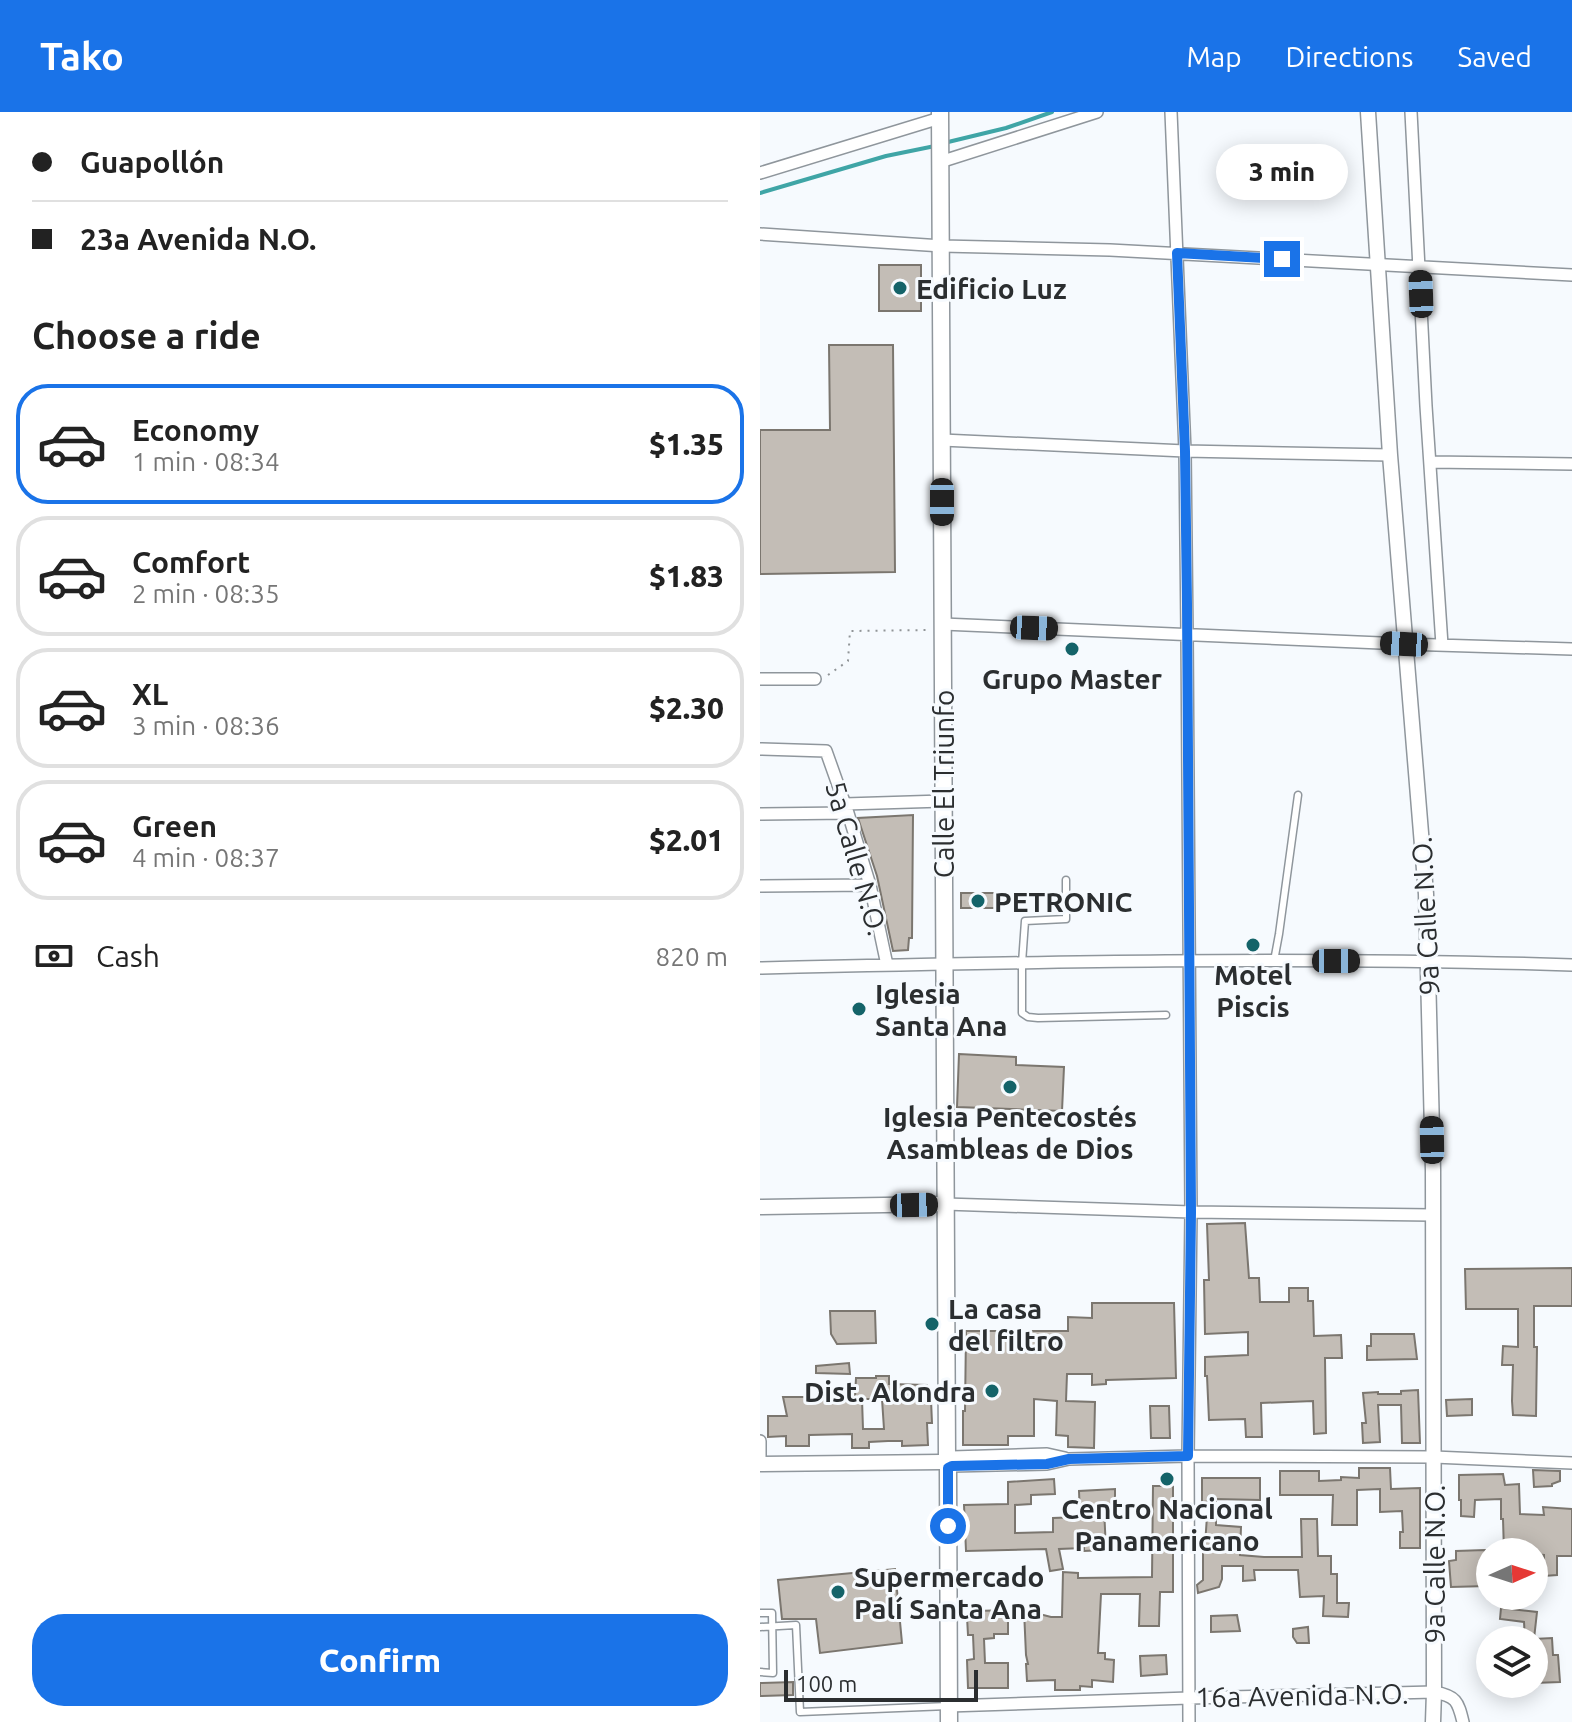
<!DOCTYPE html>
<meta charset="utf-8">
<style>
:root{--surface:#fff;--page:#f6f6f6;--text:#222;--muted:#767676;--line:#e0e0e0;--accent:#1a73e8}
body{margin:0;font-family:Ubuntu,sans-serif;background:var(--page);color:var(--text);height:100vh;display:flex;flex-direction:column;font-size:30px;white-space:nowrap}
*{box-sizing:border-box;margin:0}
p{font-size:26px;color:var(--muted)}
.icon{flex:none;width:44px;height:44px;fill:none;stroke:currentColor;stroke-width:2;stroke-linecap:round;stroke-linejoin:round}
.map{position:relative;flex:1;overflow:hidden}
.details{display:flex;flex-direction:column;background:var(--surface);width:760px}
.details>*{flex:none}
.banner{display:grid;align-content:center;height:176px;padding:0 32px;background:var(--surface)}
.needle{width:52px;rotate:87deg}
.fabs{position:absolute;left:716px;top:1426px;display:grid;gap:16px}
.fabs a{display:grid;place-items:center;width:72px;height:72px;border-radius:50%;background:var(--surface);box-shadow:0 4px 20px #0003;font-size:40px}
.scale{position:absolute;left:24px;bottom:20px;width:194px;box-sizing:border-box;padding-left:8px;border:4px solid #2b2e30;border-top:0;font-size:22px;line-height:28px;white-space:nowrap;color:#2b2e30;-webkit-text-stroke:6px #f6fafe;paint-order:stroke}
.end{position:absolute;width:36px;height:36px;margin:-18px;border:10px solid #1a73e8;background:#fff;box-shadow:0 0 0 4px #fff}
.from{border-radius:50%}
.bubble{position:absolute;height:56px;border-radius:28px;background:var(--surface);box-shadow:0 4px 20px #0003;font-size:26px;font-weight:800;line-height:56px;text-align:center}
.car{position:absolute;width:24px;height:48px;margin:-24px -12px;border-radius:10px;box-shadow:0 0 6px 2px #0007;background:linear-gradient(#222 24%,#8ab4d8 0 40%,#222 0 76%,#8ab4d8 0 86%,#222 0)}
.banner b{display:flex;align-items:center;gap:28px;height:76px;font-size:30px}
.banner b+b{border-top:2px solid var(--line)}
.banner i{width:20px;height:20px;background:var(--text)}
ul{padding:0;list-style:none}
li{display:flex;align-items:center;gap:24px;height:120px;margin:0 16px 12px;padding:0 16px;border:4px solid var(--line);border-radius:32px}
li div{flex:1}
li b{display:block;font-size:30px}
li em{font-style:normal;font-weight:800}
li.selected{border-color:var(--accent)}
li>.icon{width:72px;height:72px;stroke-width:1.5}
h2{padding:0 32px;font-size:36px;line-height:96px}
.pay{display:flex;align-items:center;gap:20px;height:88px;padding:0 32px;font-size:30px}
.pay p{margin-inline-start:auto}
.action{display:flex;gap:16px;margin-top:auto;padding:16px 32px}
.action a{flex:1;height:92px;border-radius:32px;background:var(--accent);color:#fff;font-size:32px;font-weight:800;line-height:92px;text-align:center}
header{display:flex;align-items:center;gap:48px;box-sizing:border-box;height:112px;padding:0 40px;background:var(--accent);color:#fff}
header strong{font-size:38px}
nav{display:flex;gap:44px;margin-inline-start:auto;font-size:28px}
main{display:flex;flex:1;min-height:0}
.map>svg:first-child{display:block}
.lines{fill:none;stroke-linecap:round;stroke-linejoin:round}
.stream{stroke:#3fa5a6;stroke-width:4}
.building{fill:#c3bdb6;stroke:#7b766f;stroke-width:2;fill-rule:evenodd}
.service-casing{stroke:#8f969c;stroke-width:9}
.minor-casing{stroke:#8f969c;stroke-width:14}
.tertiary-casing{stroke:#8f969c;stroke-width:17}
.secondary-casing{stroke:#8f969c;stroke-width:19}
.path{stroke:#919598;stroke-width:2;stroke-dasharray:2 6;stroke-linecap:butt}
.service{stroke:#fff;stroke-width:6}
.minor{stroke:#fff;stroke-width:11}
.tertiary{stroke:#fff;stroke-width:14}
.secondary{stroke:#fff;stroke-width:16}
.route{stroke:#1a73e8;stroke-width:10}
.poi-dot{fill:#146369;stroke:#f6fafe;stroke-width:3}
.labels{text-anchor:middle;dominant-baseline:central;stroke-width:6;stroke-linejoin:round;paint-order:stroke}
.poi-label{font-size:28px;font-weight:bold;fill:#2b2e30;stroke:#f6fafe;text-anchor:start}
.street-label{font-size:28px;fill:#2b2e30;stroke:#f6fafe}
</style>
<header>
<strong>Tako</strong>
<nav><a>Map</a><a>Directions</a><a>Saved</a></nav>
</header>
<main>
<section class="details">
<div class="banner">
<b><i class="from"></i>Guapollón</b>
<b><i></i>23a Avenida N.O.</b>
</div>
<h2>Choose a ride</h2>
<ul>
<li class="selected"><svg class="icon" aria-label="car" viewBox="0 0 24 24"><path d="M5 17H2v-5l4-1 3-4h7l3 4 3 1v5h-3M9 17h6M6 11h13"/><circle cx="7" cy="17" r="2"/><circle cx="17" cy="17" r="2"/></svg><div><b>Economy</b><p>1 min · 08:34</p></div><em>$1.35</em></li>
<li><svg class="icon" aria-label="car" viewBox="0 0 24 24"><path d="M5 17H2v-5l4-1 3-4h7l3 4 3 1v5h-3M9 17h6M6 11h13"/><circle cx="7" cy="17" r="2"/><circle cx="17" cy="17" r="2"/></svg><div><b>Comfort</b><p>2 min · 08:35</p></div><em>$1.83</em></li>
<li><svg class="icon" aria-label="car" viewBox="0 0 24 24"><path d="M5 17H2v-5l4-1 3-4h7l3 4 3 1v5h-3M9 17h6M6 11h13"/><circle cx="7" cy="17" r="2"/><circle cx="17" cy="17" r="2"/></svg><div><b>XL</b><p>3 min · 08:36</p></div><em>$2.30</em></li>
<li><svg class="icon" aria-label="car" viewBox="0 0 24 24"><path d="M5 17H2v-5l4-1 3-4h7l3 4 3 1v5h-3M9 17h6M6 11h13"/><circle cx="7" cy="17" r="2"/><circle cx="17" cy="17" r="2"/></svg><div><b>Green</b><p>4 min · 08:37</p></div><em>$2.01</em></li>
</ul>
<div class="pay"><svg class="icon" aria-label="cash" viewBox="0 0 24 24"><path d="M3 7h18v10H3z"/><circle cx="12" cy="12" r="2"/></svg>Cash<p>820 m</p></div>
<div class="action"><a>Confirm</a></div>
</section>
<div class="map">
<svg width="812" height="1610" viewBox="0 0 812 1610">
<rect width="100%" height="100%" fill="#f6fafe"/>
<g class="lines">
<path class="stream" d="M184 31 246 16 292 0
M0 81 126 44 175 34"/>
</g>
<path class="building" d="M119 153H161V199H119Z
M69 233H133L135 460 0 462V318H70Z
M153 703 152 826H149L148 838 133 839 117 764 98 706Z
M201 781H236V796H201Z
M199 942 256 945V953L304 955 302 999 197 995Z
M485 1111 489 1166H499L500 1190H529V1176H548V1189H553L554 1224 581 1223 582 1246H565L566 1321 554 1322 553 1289 501 1291 502 1325H486L485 1307 449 1308 447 1264H445V1245L488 1243V1220L445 1222 444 1168H449L447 1112Z
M812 1156V1194H774V1235H777L776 1304 753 1303 752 1289 753 1253H742L743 1234 758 1235V1197H706L705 1157Z
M332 1191H414L416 1266 346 1268V1272L332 1273V1262H307L306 1289 335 1290 334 1336 308 1335V1324L296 1323 297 1289 274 1287V1324H248V1333H203V1299H205L206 1219H308V1205L332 1206Z
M70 1199H115L116 1231 77 1232 71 1222Z
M611 1222H654L657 1247 607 1248V1234H611Z
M89 1251 90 1262 56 1261V1254Z
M116 1264H129V1272L167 1273V1289L171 1288 172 1311H167L168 1333 142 1334V1329H128L109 1330V1336H92V1322L49 1323V1334H26V1324L8 1325V1304H27L23 1285H95L96 1266H116ZM102 1287H122L124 1317H103Z
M658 1278 660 1331H642L641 1293H618L620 1330 603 1331 602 1311H606L603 1281 618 1280V1282H641V1279Z
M712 1287V1303L687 1304 686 1288Z
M390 1294H409L410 1326H391Z
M599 1356H630L631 1377 660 1376V1436H640V1420H643L642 1399 620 1400V1377L597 1378V1413H572L573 1383H520V1359H559V1369L581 1368V1365L599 1366Z
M773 1358 800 1359V1369L792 1372V1374L774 1375Z
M743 1362 745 1373 759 1372 760 1402 784 1403 783 1395 812 1397V1444H797V1463L784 1464V1443L774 1442V1440H744L743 1407H741V1387L715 1388 714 1405 701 1404V1388H699V1363Z
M442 1366H500V1388L456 1387V1389L442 1390Z
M294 1367 295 1382 271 1383V1392L255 1393V1421L293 1420V1406L320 1405 319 1379 355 1377V1395L344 1396 346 1438 324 1439V1436L299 1437 303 1457 290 1459 286 1437 206 1439 204 1393 248 1392V1370Z
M393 1374H413V1480H400L399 1514H379L380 1482H341L338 1541H345V1547L354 1548 353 1570 332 1568V1575L320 1574V1578H295V1568L267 1569 266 1552H268L266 1543 264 1498 291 1505H302L303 1460 318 1461V1466L392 1465Z
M447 1404 456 1405V1413L481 1415 480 1443 504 1445H542L541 1407H557L558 1444H571V1462H577V1491H589L588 1505 563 1504 564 1484 540 1485 538 1458H494L495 1468 483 1469V1454H462V1467L459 1475 438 1481 437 1473 443 1468V1433H445Z
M725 1438 727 1474 691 1475 689 1449 696 1448V1439Z
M135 1457 142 1531 60 1541 56 1507H22L18 1468Z
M741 1496 777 1500 774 1527 792 1526 793 1543H798L800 1570 774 1571V1527L765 1528 764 1510 740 1507Z
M248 1498V1522H234V1526L224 1527 225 1551H248V1576H208L207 1548 214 1547 213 1523H208L207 1505H217V1499Z
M477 1503 480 1519 451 1520V1504Z
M548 1515 549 1531H537L533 1525V1517Z
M406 1543 407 1562 381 1564 380 1544Z
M33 1570V1583L0 1584V1571Z"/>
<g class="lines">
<defs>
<path id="service" d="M306 768V807L265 809 262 851V901L268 905 278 906 406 903
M514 849 519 822 538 683
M0 1501H12L13 1561 0 1560
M0 1515 36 1513 40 1600 188 1594"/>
<path id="minor" d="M411 0 425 339 427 522 431 1100 428 1344 429 1610
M651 0 666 294 682 533
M180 50 337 0
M0 61 180 6
M0 122 182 134 350 138 812 163
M182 328 425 339 630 343
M670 350 812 352
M183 512 644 532 812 537
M0 567H55
M0 637 66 639 88 701 110 773 127 853
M85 692 183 689
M0 702 88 701
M0 774 110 773
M0 856C270 850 542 844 812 853
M185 1092 431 1100 672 1103
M0 1329V1352
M192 1345 287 1342 305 1346
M192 1354 287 1352 309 1347 428 1344 674 1345 812 1351
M188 1594 429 1586 674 1580C696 1584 698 1589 703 1610"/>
<path id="tertiary" d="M608 0 630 343 666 782 673 1058 674 1580 673 1610
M0 1095 185 1092
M0 1352 181 1350"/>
<path id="secondary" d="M180 0 187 1343
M188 1356 189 1610"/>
</defs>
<use href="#service" class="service-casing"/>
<use href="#minor" class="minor-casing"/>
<use href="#tertiary" class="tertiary-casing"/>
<use href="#secondary" class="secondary-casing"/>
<path class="path" d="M68 563 88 549 90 519 169 518"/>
<use href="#service" class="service"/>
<use href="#minor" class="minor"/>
<use href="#tertiary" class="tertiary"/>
<use href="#secondary" class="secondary"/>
</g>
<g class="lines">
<path class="route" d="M188 1414V1356L192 1354 287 1352 309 1347 428 1344 431 1100 427 492 425 339 417 141 522 147"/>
</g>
<g class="poi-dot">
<circle cx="140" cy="176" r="8"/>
<circle cx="312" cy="537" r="8"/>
<circle cx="218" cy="789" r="8"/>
<circle cx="493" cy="833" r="8"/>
<circle cx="99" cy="897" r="8"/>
<circle cx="250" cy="975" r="8"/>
<circle cx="172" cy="1212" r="8"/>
<circle cx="232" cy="1279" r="8"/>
<circle cx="407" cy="1367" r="8"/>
<circle cx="78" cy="1480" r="8"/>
</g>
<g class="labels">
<g class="poi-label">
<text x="156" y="176">Edificio Luz</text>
<text x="312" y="566" text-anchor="middle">Grupo Master</text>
<text x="234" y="789">PETRONIC</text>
<text x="493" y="862" text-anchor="middle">Motel<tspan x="493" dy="32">Piscis</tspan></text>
<text x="115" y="881">Iglesia<tspan x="115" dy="32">Santa Ana</tspan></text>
<text x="250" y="1004" text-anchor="middle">Iglesia Pentecostés<tspan x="250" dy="32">Asambleas de Dios</tspan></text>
<text x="188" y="1196">La casa<tspan x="188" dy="32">del filtro</tspan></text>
<text x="216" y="1279" text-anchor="end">Dist. Alondra</text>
<text x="407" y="1396" text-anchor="middle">Centro Nacional<tspan x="407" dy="32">Panamericano</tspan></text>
<text x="94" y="1464">Supermercado<tspan x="94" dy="32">Palí Santa Ana</tspan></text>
</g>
<g class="street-label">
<text transform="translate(183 672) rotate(-90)">Calle El Triunfo</text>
<text transform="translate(97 746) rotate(74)">5a Calle N.O.</text>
<text transform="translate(665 804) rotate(-93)">9a Calle N.O.</text>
<text transform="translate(674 1452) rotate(-90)">9a Calle N.O.</text>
<text transform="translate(542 1583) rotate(-1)">16a Avenida N.O.</text>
</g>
</g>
</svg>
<div class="fabs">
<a><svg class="needle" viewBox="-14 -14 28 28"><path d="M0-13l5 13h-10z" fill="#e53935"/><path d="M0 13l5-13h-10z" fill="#767676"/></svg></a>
<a><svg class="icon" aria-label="layers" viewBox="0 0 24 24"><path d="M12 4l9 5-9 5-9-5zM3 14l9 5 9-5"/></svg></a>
</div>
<div class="scale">100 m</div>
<i class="end from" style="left:188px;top:1414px"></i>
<i class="end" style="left:522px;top:147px"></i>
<div class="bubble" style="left:456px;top:32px;width:132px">3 min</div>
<i class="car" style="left:661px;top:182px;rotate:358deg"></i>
<i class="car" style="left:182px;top:390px;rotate:180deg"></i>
<i class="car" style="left:274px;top:516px;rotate:92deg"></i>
<i class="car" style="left:644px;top:532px;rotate:273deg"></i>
<i class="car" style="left:576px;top:849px;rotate:90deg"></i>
<i class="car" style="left:672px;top:1028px;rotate:359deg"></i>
<i class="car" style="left:154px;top:1093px;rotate:89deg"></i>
</div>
</main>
